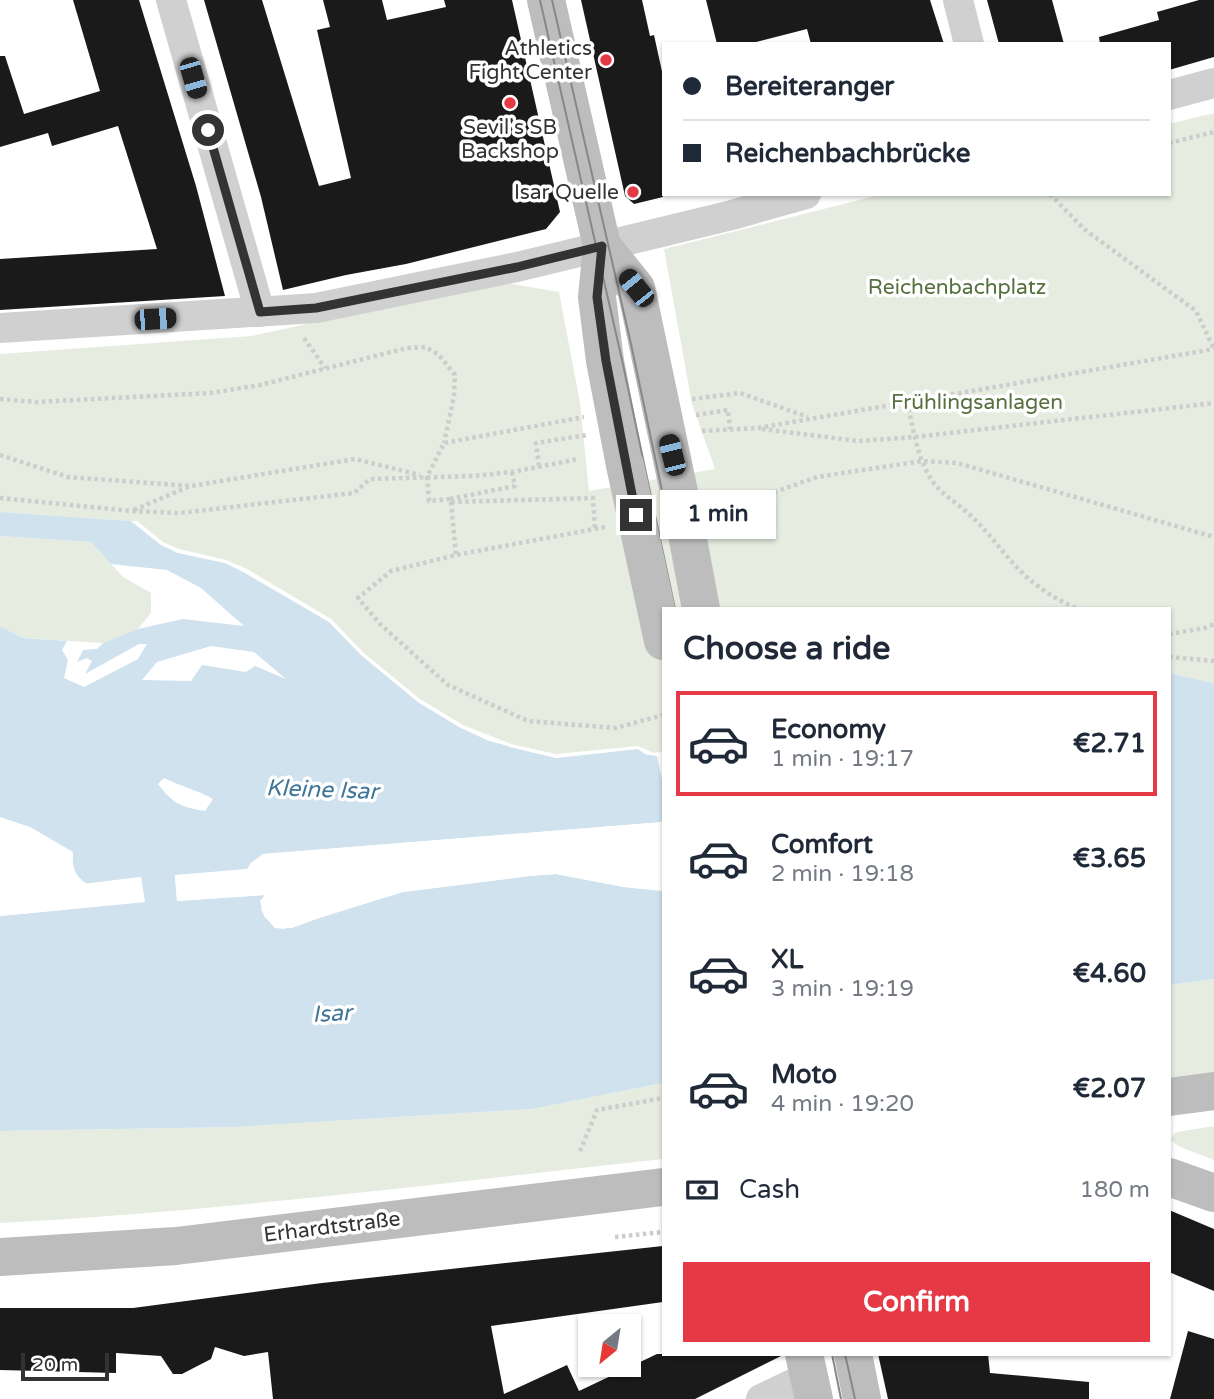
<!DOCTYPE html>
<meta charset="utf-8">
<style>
:root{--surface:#fff;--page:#f6f6f7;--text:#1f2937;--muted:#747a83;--line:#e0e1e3;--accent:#e63946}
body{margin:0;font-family:"Varela Round",sans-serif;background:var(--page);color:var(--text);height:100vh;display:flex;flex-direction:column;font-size:26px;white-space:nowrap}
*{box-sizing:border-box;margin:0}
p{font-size:23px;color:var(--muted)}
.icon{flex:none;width:38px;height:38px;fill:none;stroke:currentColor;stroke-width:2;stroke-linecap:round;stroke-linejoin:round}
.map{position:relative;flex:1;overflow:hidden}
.sheet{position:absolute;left:662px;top:607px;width:509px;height:749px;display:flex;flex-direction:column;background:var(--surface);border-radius:0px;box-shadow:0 2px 5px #0004}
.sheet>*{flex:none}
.guide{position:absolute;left:662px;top:42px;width:509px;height:154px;border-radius:0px;box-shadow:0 2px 5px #0004;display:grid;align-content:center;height:154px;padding:0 21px;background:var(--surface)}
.needle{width:46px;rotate:210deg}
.tools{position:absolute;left:578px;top:1314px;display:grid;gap:14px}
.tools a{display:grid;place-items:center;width:63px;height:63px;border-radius:0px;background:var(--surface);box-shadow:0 2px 5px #0004;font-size:35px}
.scale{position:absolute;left:21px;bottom:18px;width:88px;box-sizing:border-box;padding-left:7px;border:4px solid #333;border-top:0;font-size:19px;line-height:24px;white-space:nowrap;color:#333;-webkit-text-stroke:5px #fff;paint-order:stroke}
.end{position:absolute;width:32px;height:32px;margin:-16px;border:9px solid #333;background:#fff;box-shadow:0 0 0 4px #fff}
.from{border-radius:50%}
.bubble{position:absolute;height:49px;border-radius:0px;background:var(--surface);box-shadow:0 2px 5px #0004;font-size:23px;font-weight:800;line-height:49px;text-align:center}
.car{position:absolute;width:21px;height:42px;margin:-21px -10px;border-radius:9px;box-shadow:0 0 5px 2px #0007;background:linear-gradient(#222 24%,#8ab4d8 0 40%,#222 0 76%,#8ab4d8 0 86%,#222 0)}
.guide b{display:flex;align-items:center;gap:24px;height:66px;font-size:26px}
.guide b+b{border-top:2px solid var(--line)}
.guide i{width:18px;height:18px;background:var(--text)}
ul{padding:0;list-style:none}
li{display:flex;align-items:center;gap:21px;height:105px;margin:0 14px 10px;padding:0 7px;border:4px solid transparent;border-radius:0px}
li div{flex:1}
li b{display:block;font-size:26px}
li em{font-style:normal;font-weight:800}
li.active{border-color:var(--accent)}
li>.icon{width:63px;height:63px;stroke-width:1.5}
h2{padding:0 21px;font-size:32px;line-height:84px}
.pay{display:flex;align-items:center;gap:18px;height:77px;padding:0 21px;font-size:26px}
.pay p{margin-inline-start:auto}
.action{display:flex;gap:14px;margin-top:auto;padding:14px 21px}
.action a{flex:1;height:80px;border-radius:0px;background:var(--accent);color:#fff;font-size:28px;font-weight:800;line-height:80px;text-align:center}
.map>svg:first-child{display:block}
.green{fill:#e6ecdf}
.water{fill:#cfe2ee;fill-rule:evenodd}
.pier{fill:#fff}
.building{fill:#1a1a1a}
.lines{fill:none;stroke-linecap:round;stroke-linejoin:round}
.path{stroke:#cdcdcd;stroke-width:4.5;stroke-dasharray:3.5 3.5;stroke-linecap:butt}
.street{stroke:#d0d0d0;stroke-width:30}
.secondary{stroke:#bdbdbd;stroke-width:38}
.tram{stroke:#888;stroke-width:2}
.secondary-bridge{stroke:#bdbdbd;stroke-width:38}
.route{stroke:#333;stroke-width:9}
.poi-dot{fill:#e63946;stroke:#fff;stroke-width:2.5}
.labels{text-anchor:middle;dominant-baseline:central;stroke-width:7;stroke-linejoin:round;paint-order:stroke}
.poi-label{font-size:21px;fill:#333;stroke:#fff;text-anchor:end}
.park-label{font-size:21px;fill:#56703f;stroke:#fff}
.street-label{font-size:21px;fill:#333;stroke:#fff}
.water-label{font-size:23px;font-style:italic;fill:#3f7597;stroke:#fff}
</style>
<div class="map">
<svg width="1214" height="1399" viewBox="0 0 1214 1399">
<rect width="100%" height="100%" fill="#fff"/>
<path class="green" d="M1214 113V683L1169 673V609H663V755L556 758 537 755 461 728 161 545 131 521 0 512V354L252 336 500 282 559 292 580 403 589 491 715 469 692 404 664 249 883 194H1169V124Z
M0 536 91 542 123 577 151 593V613L138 629 103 643 23 638 0 626Z
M1214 979V1075L1169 1082V985Z
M663 1083V1159C443 1183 222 1211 0 1223V1131L235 1127 532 1109Z
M1214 1126V1160L1178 1146 1171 1140 1173 1135 1177 1132Z"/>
<path class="water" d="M0 512 131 521 161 545 178 553 225 563 245 573 329 622 361 655 418 702 461 728 489 741 556 758 638 749 645 754 663 755V822L264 854 251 863 248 869 175 876 177 901 266 895 261 910 275 928H292L341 910 403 892 529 876 556 874 624 887 663 891V1083L532 1109 235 1127 0 1131V916L144 902 141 877 87 884C74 875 72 867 73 852L30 827 0 817V626L23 638 67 641 62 650 68 660 64 678 84 687 138 659 147 644H139L85 674 92 661 87 658 77 662 83 650 97 649 103 643 138 629 183 619 244 626 201 588 167 570 111 564 91 542 0 536ZM211 646 254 652 286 679 255 666 246 672 202 665 191 681 142 680 157 662ZM164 778C180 786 197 790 213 799L205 811C181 807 173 804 158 784Z
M1169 673 1214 683V979L1169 985Z"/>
<path class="pier" d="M131 521H137L163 542 179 549 226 560 247 569 331 619 364 653 420 699 463 725 511 744 556 754 638 746 654 753 663 751V784L657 756 645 754 638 749 556 758 510 747 461 728 418 702 361 655 329 622 245 573 225 563 178 553 161 545Z
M663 822V826L265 857 249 872 178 878 180 897 267 892 269 895 264 903 265 909 271 919 277 924 284 925 402 889 529 872 556 870 624 884 663 888V891L624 887 556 874 529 876 403 892 284 929 275 928 264 916 260 901 265 895 177 901 175 875 247 869 251 863 263 854Z
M141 877 145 902 0 916V913L141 899 138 881 87 887 82 884Z"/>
<path class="building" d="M73 0H139L196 186 225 296 0 310V259L157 249 118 126 52 146 48 133 0 147V56H5L24 114 100 91Z
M204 0H262L319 186 351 178 317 30 330 27 323 0H382L387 20 446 7 444 0H512L560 212 546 229 406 264 346 275 283 290 261 197Z
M581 0H642L650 36 654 35 663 76V197L634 204 625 196Z
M706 0H930L944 44H811L807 29 748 44H717Z
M987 0H1052L1064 44H999Z
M1199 0H1214V57L1169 70V44H1100L1099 37 1159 20 1157 12Z
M1169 1210 1214 1229V1291L1169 1272Z
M663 1246V1302L491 1326 504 1394 567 1365 579 1391 657 1354 783 1355 695 1399H273L268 1352 244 1356 215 1347 211 1359 182 1374H173L161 1356 116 1353V1373L0 1370V1308H133L322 1283Z
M1188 1331 1214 1339V1399H1170Z
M878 1354H988L990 1373 1089 1382V1399H888Z"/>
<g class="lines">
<path class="path" d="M1169 143 1214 132
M1050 194 1084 229 1196 311 1214 349
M304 338 325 368
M0 399 36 402 211 393 260 385 407 348 425 347 438 354 455 375 454 396 444 443
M692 399 740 393 808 417
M907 402C913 426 916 452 928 474 938 493 955 501 970 515 986 529 998 547 1013 563 1030 583 1054 599 1078 609
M696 415 728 410 730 429
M762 429 858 441 914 437 1214 403
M702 431 758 428 1214 349
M0 455 68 477 191 486 355 459 420 475
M539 466 536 443 587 435
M512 472 515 486 450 499 451 502 593 498 595 528
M0 498 132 511 179 513 354 493 370 479 473 476 512 472 578 459
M450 499 429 501 427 477 444 443 584 417
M451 502 456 555
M134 510 190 486
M714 511 729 508 817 477 922 461 957 463 1214 537
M605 527 456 555 391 571 358 598 380 624 448 685 528 721 616 728 663 715
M1169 634 1205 628 1214 624
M1169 657 1214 661
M580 1151 597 1110 663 1098
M615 1237 663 1232"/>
<path class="street" d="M171 0 260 312
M958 0 969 44
M1169 95 1214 83
M0 328 316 308 517 267 732 215 806 194
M761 1399 809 1376"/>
<path class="secondary" d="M546 0 602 246 597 297 605 361 625 465
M602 246 636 288 680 497
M1169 1097 1214 1091
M1169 1177 1214 1193
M0 1257 176 1246 663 1187
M804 1354 814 1399
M853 1354 862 1399"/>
<path class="tram" d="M540 0 622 360 675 609
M552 0 631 344 687 609
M832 1354 841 1399
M845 1354 855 1399"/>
<path class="secondary-bridge" d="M625 465 663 641
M680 497 701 609"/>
</g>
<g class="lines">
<path class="route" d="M208 130 260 312 316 308 517 267 602 246 597 297 606 361 636 515"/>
</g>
<g class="poi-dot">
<circle cx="606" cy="60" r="7"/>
<circle cx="510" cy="103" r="7"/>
<circle cx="633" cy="192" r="7"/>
</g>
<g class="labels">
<g class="poi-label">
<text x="592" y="48">Athletics<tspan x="592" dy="24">Fight Center</tspan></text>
<text x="510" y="127" text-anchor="middle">Sevil's SB<tspan x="510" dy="24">Backshop</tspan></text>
<text x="619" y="192">Isar Quelle</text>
</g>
<g class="park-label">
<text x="957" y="287">Reichenbachplatz</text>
<text x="977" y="402">Frühlingsanlagen</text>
</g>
<g class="street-label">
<text transform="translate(332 1227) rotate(-7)">Erhardtstraße</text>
</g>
<g class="water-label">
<text transform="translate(322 790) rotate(2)">Kleine Isar</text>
<text transform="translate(332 1014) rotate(-3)">Isar</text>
</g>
</g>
</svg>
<div class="tools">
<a><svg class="needle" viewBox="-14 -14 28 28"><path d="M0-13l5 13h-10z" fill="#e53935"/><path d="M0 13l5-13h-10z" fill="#747a83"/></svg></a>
</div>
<div class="scale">20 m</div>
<i class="end from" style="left:208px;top:130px"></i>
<i class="end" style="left:636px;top:515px"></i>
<div class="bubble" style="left:660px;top:490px;width:116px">1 min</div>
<i class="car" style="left:193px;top:78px;rotate:164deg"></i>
<i class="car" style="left:636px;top:288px;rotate:321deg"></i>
<i class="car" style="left:155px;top:319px;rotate:86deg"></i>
<i class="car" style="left:672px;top:455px;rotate:346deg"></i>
<div class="guide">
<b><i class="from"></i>Bereiteranger</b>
<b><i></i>Reichenbachbrücke</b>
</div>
<section class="sheet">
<h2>Choose a ride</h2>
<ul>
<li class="active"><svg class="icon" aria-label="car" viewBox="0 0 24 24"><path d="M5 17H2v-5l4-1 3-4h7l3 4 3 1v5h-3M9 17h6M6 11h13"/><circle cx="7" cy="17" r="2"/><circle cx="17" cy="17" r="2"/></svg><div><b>Economy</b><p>1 min · 19:17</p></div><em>€2.71</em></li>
<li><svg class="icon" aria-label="car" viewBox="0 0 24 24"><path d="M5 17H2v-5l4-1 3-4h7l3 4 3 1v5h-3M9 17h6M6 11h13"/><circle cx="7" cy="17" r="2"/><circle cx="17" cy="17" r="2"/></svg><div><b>Comfort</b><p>2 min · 19:18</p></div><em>€3.65</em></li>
<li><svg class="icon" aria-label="car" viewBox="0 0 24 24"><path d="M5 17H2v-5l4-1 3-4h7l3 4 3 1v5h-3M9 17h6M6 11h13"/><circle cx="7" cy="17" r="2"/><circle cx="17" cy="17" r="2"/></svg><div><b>XL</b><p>3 min · 19:19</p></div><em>€4.60</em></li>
<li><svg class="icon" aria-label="car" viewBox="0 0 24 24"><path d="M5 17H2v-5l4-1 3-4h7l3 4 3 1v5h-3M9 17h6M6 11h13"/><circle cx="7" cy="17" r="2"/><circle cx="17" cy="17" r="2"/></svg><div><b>Moto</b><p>4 min · 19:20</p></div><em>€2.07</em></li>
</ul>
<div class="pay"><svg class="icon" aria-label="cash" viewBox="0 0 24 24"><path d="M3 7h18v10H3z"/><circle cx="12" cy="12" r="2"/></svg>Cash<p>180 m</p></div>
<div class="action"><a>Confirm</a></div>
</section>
</div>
